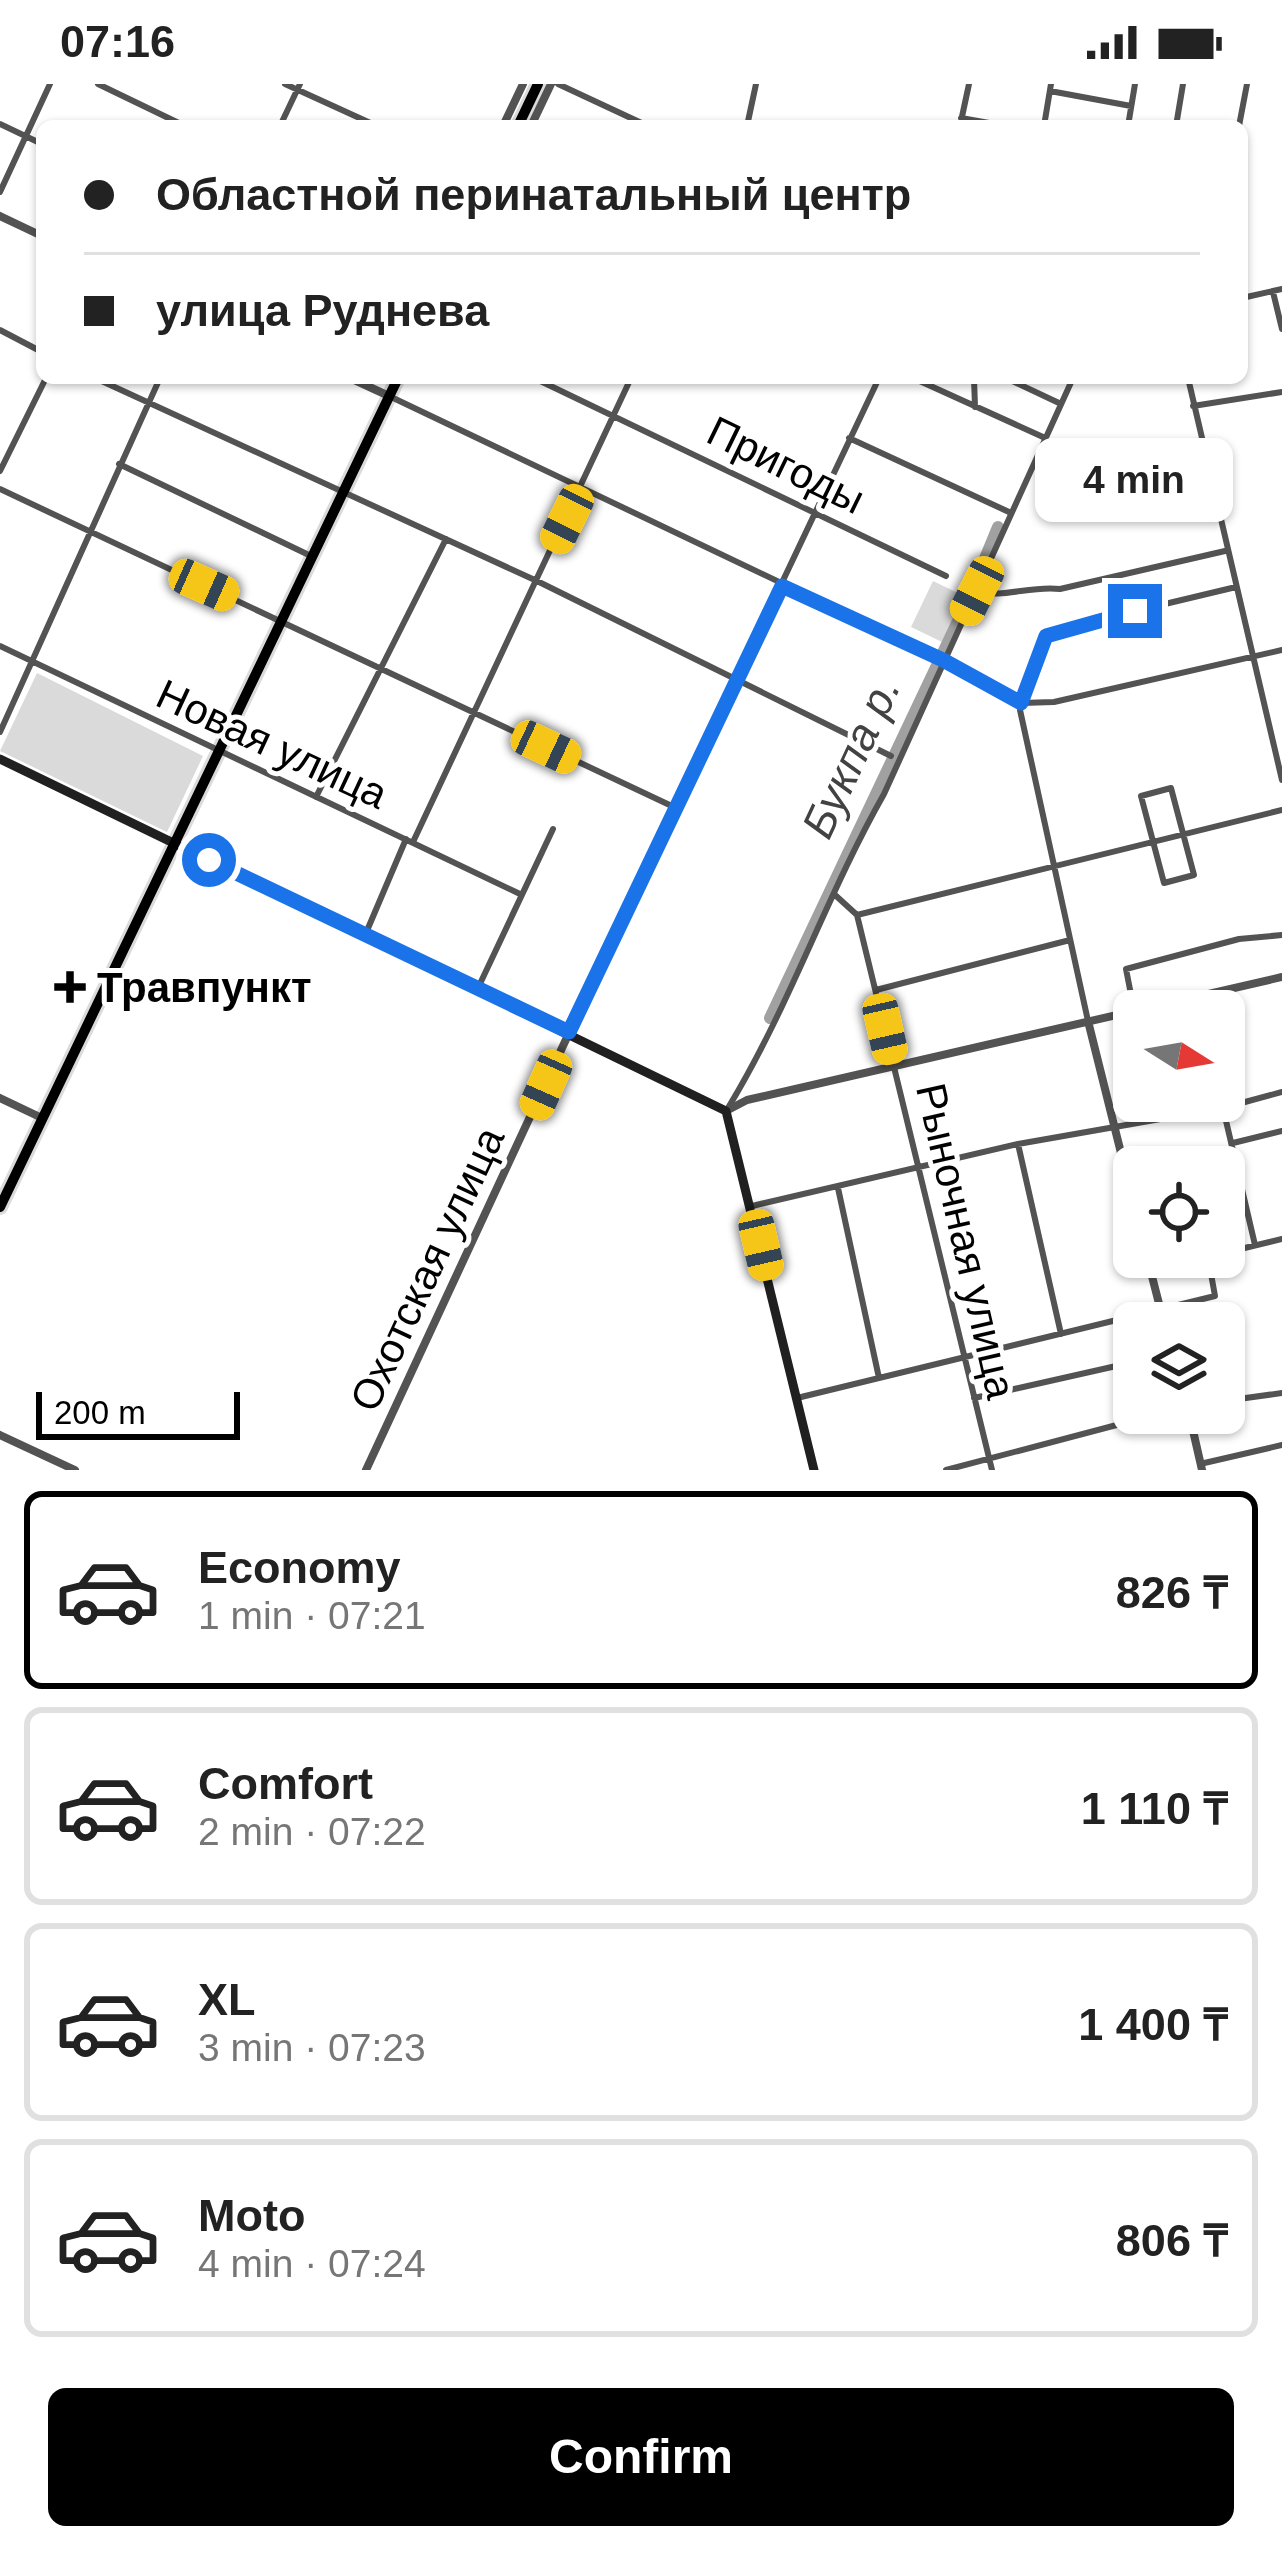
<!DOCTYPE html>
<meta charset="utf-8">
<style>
:root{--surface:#fff;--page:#f2f2f2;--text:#222;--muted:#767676;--line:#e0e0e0;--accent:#000}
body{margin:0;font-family:Arial,sans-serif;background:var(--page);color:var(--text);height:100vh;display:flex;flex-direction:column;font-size:45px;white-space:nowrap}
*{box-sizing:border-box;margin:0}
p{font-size:39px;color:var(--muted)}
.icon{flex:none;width:66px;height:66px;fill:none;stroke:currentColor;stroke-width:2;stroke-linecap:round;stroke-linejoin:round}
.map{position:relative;height:1386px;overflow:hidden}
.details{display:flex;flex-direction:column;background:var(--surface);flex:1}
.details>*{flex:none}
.top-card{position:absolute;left:36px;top:36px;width:1212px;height:264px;border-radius:18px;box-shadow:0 3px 9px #0004;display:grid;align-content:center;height:264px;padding:0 48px;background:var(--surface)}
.needle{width:78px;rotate:101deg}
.controls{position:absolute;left:1113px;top:906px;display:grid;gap:24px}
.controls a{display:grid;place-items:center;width:132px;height:132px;border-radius:18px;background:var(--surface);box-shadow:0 3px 9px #0004;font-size:60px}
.scale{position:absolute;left:36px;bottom:30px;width:204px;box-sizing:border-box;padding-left:12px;border:6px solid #000;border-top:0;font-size:33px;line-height:42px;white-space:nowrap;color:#000;-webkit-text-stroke:9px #fff;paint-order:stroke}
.end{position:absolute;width:54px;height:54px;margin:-27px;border:15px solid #1a73e8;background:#fff;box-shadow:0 0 0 6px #fff}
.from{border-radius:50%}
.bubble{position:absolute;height:84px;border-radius:18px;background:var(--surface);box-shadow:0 3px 9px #0004;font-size:39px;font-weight:700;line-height:84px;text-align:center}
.car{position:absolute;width:36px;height:72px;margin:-36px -18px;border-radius:15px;box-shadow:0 0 9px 3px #0007;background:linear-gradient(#f5c518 24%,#345 0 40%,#f5c518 0 76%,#345 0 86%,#f5c518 0)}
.top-card b{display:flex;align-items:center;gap:42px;height:114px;font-size:45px}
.top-card b+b{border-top:3px solid var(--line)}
.top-card i{width:30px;height:30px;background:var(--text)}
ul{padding:21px 0 0;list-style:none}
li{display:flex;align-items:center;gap:36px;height:198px;margin:0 24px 18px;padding:0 24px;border:6px solid var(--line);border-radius:18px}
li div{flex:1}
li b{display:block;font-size:45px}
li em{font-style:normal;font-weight:700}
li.selected{border-color:var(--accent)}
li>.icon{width:108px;height:108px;stroke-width:1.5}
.button{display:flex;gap:24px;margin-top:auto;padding:24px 48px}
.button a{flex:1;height:138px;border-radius:18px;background:var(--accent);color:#fff;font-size:48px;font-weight:700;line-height:138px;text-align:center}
.status{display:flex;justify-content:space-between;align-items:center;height:84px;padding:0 60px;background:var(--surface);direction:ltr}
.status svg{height:33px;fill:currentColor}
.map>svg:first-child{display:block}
.green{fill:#dadada}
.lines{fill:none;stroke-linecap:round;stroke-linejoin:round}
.river{stroke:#a1a1a1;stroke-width:12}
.primary-casing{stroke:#dbdbdb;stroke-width:16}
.minor{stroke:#535353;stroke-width:6}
.tertiary{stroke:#535353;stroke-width:8}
.secondary{stroke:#202020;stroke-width:9}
.primary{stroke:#000;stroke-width:10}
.route{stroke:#1a73e8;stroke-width:15}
.poi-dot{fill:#000;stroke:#fff;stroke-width:4.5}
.labels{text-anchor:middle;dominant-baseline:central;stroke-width:10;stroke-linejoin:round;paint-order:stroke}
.street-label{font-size:42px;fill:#000;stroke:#fff}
.poi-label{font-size:42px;font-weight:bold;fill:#000;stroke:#fff;text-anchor:start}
.water-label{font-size:45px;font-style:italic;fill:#424242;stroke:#fff}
</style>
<div class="status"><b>07:16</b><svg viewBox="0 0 49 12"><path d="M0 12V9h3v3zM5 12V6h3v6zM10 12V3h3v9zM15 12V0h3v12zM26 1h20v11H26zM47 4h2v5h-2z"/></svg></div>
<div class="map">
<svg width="1282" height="1386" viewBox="0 0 1282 1386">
<rect width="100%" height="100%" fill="#fff"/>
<path class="green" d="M933 497 964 512 942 558 911 543Z
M37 589 203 672 167 748 0 667Z"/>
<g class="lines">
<path class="river" d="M770 934 967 518 998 443"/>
<defs>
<path id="primary" d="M518 42 538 0
M0 1123 398 294"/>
</defs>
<use href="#primary" class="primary-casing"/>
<path class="minor" d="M98 0 185 42
M285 0 377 42
M558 0 648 42
M1050 7 1131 22
M961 34 1006 42
M0 40 42 60
M280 42 300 0
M747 42 756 0
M960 42 969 0
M1044 42 1051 0
M1128 42 1135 0
M1176 42 1183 0
M1239 42 1247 0
M0 108 50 0
M1273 208 1282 245
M1242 214 1282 205
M0 246 42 268
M95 294 537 497 891 672
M534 294 946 492
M913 294 1043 353
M974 294 975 323
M1006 294 1059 319
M1188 294 1282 696
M389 312 943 576 1021 619 1054 618 1282 566
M1193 322 1282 308
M849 354 1009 428
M119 380 311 472
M0 387 46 294
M0 405 676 724
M1090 429 1210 399
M977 507C1002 515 1031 501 1060 505L1225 467
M0 562 520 810
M0 648 160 294
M1171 704 1194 791 1164 799 1141 712Z
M316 713 446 455
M413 758 631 294
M834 810 857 831 992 1386
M857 831 1282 726
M366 849 406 755
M478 904 553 745
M876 906 1070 856
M1134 926 1126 885 1239 855 1282 851
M1088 937 1020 626 1034 580 1052 547 1236 503
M569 948 879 294
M728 1024C789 924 826 812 884 710L1073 294
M1223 1024 1255 1161
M1233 1059 1282 1047
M1018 1060 1061 1250
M838 1104 879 1294
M752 1122 1018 1060 1223 1024 1282 1008
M1224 1169 1282 1155
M797 1314 1215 1212 1208 1173
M974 1314 1134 1278
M1224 1317 1282 1309
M1200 1380 1282 1361
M946 1386 1162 1329"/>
<path class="tertiary" d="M503 42 523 0
M531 42 551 0
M0 132 42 152
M350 294 389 312
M1088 937 1134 1121
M0 1014 42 1034
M726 1027 747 1016 1282 893
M1147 1173 1164 1239
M1189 1329 1202 1386
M0 1351 75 1386
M366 1386 569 949"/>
<path class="secondary" d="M0 675 726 1027 814 1386"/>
<use href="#primary" class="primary"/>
</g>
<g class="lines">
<path class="route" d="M209 776 569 948 782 502 943 576 1021 619 1046 552 1135 527"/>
</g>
<path class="poi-dot" d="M64 885h12v12h12v12h-12v12h-12v-12h-12v-12h12z"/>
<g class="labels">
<g class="street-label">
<text transform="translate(786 381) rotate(26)">Пригоды</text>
<text transform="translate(272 660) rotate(25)">Новая улица</text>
<text transform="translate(966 1157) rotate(77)">Рыночная улица</text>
<text transform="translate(427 1185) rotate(-65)">Охотская улица</text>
</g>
<g class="poi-label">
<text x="97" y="903">Травпункт</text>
</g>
<g class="water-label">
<text transform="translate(851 673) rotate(-65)">Букпа р.</text>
</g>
</g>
</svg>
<div class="controls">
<a><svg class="needle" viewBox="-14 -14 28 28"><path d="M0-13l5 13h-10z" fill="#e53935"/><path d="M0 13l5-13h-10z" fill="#767676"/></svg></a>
<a><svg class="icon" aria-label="locate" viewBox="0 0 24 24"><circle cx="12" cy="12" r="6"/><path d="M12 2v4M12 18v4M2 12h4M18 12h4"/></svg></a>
<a><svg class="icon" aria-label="layers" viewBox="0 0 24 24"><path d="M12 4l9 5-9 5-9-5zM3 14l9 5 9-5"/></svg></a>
</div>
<div class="scale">200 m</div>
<i class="end from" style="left:209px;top:776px"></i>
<i class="end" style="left:1135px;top:527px"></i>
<div class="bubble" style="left:1035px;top:354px;width:198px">4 min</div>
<i class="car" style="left:567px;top:435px;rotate:206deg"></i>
<i class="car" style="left:204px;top:501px;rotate:114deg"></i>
<i class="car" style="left:977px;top:507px;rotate:207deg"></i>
<i class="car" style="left:546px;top:663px;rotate:115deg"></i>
<i class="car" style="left:885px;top:945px;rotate:167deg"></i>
<i class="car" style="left:546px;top:1001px;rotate:204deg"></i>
<i class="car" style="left:761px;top:1161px;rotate:167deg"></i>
<div class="top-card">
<b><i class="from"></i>Областной перинатальный центр</b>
<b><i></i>улица Руднева</b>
</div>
</div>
<section class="details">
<ul>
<li class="selected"><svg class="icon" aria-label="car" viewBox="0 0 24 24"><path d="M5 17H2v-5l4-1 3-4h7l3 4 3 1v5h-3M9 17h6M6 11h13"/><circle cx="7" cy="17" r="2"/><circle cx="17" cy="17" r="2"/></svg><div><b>Economy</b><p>1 min · 07:21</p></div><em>826 ₸</em></li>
<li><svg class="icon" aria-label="car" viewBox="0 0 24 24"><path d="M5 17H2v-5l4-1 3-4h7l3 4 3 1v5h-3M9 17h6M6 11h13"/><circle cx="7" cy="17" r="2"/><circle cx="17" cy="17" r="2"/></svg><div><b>Comfort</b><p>2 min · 07:22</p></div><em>1 110 ₸</em></li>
<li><svg class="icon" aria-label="car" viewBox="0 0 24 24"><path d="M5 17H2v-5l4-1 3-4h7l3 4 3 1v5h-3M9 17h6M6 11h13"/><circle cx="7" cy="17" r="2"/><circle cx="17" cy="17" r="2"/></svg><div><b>XL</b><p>3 min · 07:23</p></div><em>1 400 ₸</em></li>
<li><svg class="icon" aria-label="car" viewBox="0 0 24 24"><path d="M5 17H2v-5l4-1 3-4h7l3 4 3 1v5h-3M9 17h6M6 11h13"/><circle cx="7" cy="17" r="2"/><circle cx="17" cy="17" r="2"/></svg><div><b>Moto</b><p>4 min · 07:24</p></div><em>806 ₸</em></li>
</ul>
<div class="button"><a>Confirm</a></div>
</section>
